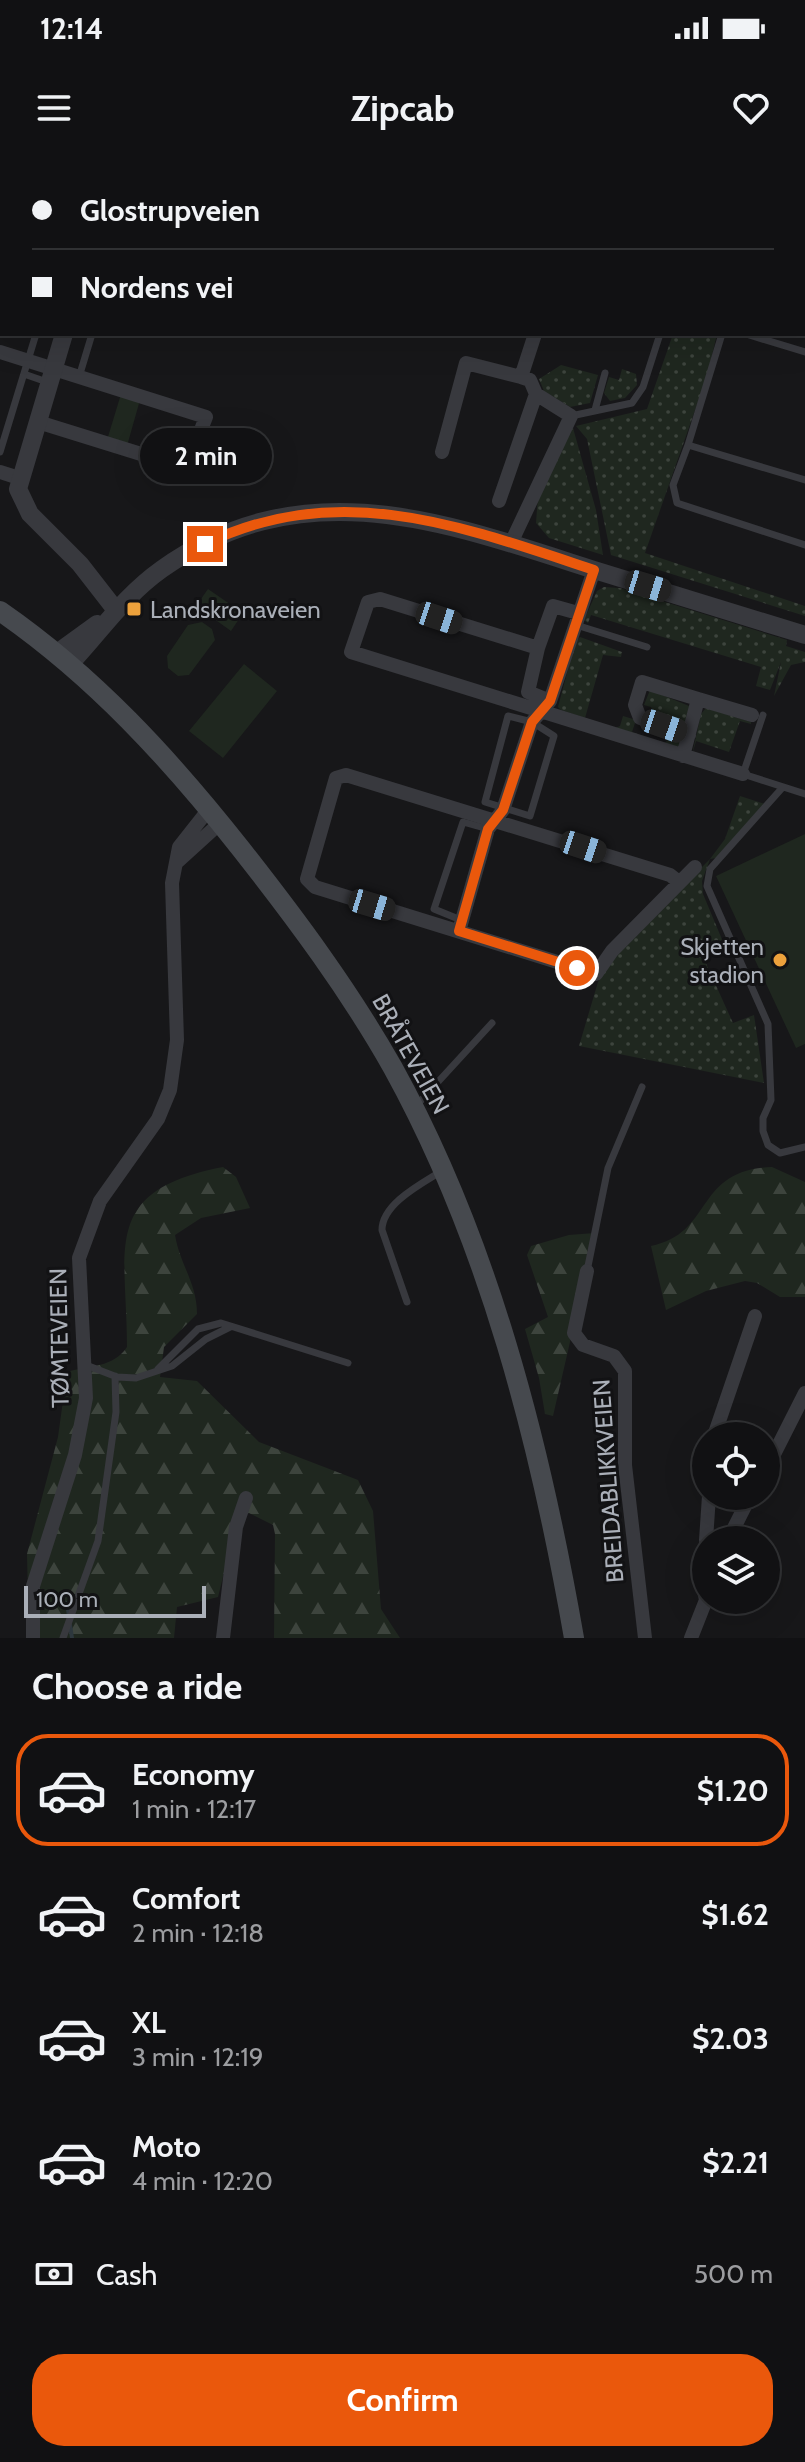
<!DOCTYPE html>
<meta charset="utf-8">
<style>
:root{--surface:#111113;--page:#1e1f21;--text:#f1f3f6;--muted:#9c9da0;--line:#303133;--accent:#ea580c}
body{margin:0;font-family:Cabin,sans-serif;background:var(--page);color:var(--text);height:100vh;display:flex;flex-direction:column;font-size:30px;white-space:nowrap}
*{box-sizing:border-box;margin:0}
p{font-size:26px;color:var(--muted)}
.icon{flex:none;width:44px;height:44px;fill:none;stroke:currentColor;stroke-width:2;stroke-linecap:round;stroke-linejoin:round}
.map{position:relative;height:1478px;overflow:hidden}
.sheet{display:flex;flex-direction:column;background:var(--surface);flex:1}
.sheet>*{flex:none}
.hud{position:absolute;left:0px;top:0px;width:806px;height:176px;box-shadow:0 8px 32px #0002,0 0 0 2px var(--line);display:grid;align-content:center;height:176px;padding:0 32px;background:var(--surface)}
.controls{position:absolute;left:692px;top:1262px;display:grid;gap:16px}
.controls a{display:grid;place-items:center;width:88px;height:88px;border-radius:50%;background:var(--surface);box-shadow:0 8px 32px #0002,0 0 0 2px var(--line);font-size:40px}
.scale{position:absolute;left:24px;bottom:20px;width:182px;box-sizing:border-box;padding-left:8px;border:4px solid #aaafb8;border-top:0;font-size:22px;line-height:28px;white-space:nowrap;color:#aaafb8;-webkit-text-stroke:6px #121214;paint-order:stroke}
.end{position:absolute;width:36px;height:36px;margin:-18px;border:10px solid #ea580c;background:#fff;box-shadow:0 0 0 4px #fff}
.from{border-radius:50%}
.bubble{position:absolute;height:56px;border-radius:28px;background:var(--surface);box-shadow:0 8px 32px #0002,0 0 0 2px var(--line);font-size:26px;font-weight:700;line-height:56px;text-align:center}
.car{position:absolute;width:24px;height:48px;margin:-24px -12px;border-radius:10px;box-shadow:0 0 6px 2px #0007;background:linear-gradient(#222 24%,#8ab4d8 0 40%,#222 0 76%,#8ab4d8 0 86%,#222 0)}
.hud b{display:flex;align-items:center;gap:28px;height:76px;font-size:30px}
.hud b+b{border-top:2px solid var(--line)}
.hud i{width:20px;height:20px;background:var(--text)}
ul{padding:0;list-style:none}
li{display:flex;align-items:center;gap:24px;height:112px;margin:0 16px 12px;padding:0 16px;border:4px solid transparent;border-radius:32px}
li div{flex:1}
li b{display:block;font-size:30px}
li em{font-style:normal;font-weight:700}
li.selected{border-color:var(--accent)}
li>.icon{width:72px;height:72px;stroke-width:1.5}
h2{padding:0 32px;font-size:36px;line-height:96px}
.pay{display:flex;align-items:center;gap:20px;height:88px;padding:0 32px;font-size:30px}
.pay p{margin-inline-start:auto}
.primary-button{display:flex;gap:16px;margin-top:auto;padding:16px 32px}
.primary-button a{flex:1;height:92px;border-radius:32px;background:var(--accent);color:#fff;font-size:32px;font-weight:700;line-height:92px;text-align:center}
.status{display:flex;justify-content:space-between;align-items:center;height:56px;padding:0 40px;background:var(--surface);direction:ltr}
.status svg{height:22px;fill:currentColor}
header{display:flex;justify-content:space-between;align-items:center;height:104px;padding:0 32px;background:var(--surface);font-size:36px;font-weight:700}
.map>svg:first-child{display:block}
.grass{fill:url(#grass-dots)}
.forest{fill:url(#forest-firs)}
.green{fill:#1f271f}
.lines{fill:none;stroke-linecap:round;stroke-linejoin:round}
.stream{stroke:#2d373d;stroke-width:4}
.service{stroke:#38393e;stroke-width:7}
.minor{stroke:#38393e;stroke-width:14}
.tertiary{stroke:#38393e;stroke-width:18}
.secondary{stroke:#46494e;stroke-width:20}
.route{stroke:#ea580c;stroke-width:10}
.poi-dot{fill:#eca13c;stroke:#121214;stroke-width:3}
.labels{text-anchor:middle;dominant-baseline:central;stroke-width:6;stroke-linejoin:round;paint-order:stroke}
.poi-label{font-size:24px;fill:#aaafb8;stroke:#121214;text-anchor:start}
.street-label{font-size:24px;fill:#aaafb8;stroke:#121214}
</style>
<div class="status"><b>12:14</b><svg viewBox="0 0 49 12"><path d="M0 12V9h3v3zM5 12V6h3v6zM10 12V3h3v9zM15 12V0h3v12zM26 1h20v11H26zM47 4h2v5h-2z"/></svg></div>
<header><svg class="icon" aria-label="menu" viewBox="0 0 24 24"><path d="M4 6h16M4 12h16M4 18h16"/></svg>Zipcab<svg class="icon" aria-label="heart" viewBox="0 0 24 24"><path d="M12 20l-8-8c-3-5 5-10 8-4 3-6 11-1 8 4z"/></svg></header>
<div class="map">
<svg width="805" height="1478" viewBox="0 0 805 1478">
<defs>
<pattern id="grass-dots" width="8" height="8" patternUnits="userSpaceOnUse" patternTransform="scale(2)"><rect width="8" height="8" fill="#1f271f"/><path d="M2 2h.1M6 6h.1" fill="none" stroke="#3d443d" stroke-width="1.8" stroke-linecap="round"/></pattern>
<pattern id="forest-firs" width="22" height="20" patternUnits="userSpaceOnUse" patternTransform="scale(2)"><rect width="22" height="20" fill="#1f271f"/><path d="M5 1l3.5 6h-7zM16 11l3.5 6h-7z" fill="#3d443d"/></pattern>
</defs>
<rect width="100%" height="100%" fill="#171719"/>
<path class="grass" d="M673 174H717L707 216 645 393 805 446V456L611 395 587 279 576 266 647 249Z
M561 205 598 215 590 243 570 247 544 231 539 219Z
M622 209 636 214 637 225 625 238 610 241 604 233 609 217 619 220Z
M573 268 596 350 603 395 549 378 536 363 538 336Z
M604 427 620 428 787 480 786 486 805 492V502L791 505 774 536 781 502 770 530 756 526 761 507 591 455 588 463 584 460 597 431Z
M580 477 622 492 621 497 603 495 585 558 615 568 620 566 623 556 636 560 632 572 665 583 672 574 682 579 680 589 561 550 558 547 575 483Z
M650 530 689 546 692 553 687 570 659 562 651 547 644 545Z
M706 548 751 562V564L740 561 729 592 696 581 692 595 701 554Z
M740 636 765 644 716 698 710 699 702 721 703 734 726 789 704 799 733 863 754 855 764 923 579 886 598 822 619 791 710 699 725 679Z"/>
<path class="forest" d="M223 1007 236 1017 250 1048 201 1058 175 1075C180 1105 197 1123 197 1154L164 1187 160 1217 197 1221 259 1282 358 1320 373 1351 381 1449 400 1478H274L275 1374 273 1365 249 1353 238 1356 218 1437 177 1447 174 1478H29L27 1394 58 1277 67 1212C90 1205 113 1208 127 1187 127 1087 100 1031 223 1007Z
M772 1007 805 1022V1137H780L757 1123 745 1121 706 1131 666 1150 651 1086C715 1073 693 1010 772 1007Z
M595 1073 553 1256 545 1254 539 1218 525 1169 548 1157 527 1095 531 1086 569 1075Z"/>
<path class="green" d="M121 234 140 240 127 286 107 280Z
M208 429 243 453 231 471 196 446Z
M202 462 212 469 215 480 189 515 178 516 168 508 167 496 188 465Z
M244 504 277 531 223 598 189 571Z
M805 674V884L796 888 716 716Z"/>
<g class="lines">
<path class="stream" d="M67 1443 69 1456
M70 1465 72 1478"/>
<path class="service" d="M612 0 614 2
M76 2V0
M131 2 132 0
M804 65H805
M746 174 805 192
M24 214 47 222
M79 217 92 174
M595 250 605 213
M571 256 632 243 643 227 660 174
M688 285 722 174
M0 292 36 174
M805 320 688 285 673 325 677 343 805 385
M576 465 647 487
M763 555 743 614 805 634
M508 556 532 562 554 576 530 656 485 642Z
M783 627 710 709 707 726 768 864 771 940 763 958V971L768 985 780 993 805 987
M461 760 434 749 463 662 488 669
M415 947 492 863
M587 1111 608 1008 642 927
M407 1142 382 1070C382 1044 421 1024 440 1012
M86 1205 117 1217 136 1218 172 1206 206 1179 230 1167
M158 1209 198 1169 221 1163 348 1203
M63 1478 98 1381 116 1252 115 1216"/>
<path class="minor" d="M326 0 331 1
M576 2V0
M0 14 2 15
M0 74 2 75
M0 192 206 257 186 308 38 262
M442 292 466 203 521 217
M0 312 19 318
M499 341 536 234 530 220 521 217 535 174
M511 383 571 256 536 234
M578 453 553 446 538 488 380 439 368 442 351 492 743 614
M538 488 528 532 550 541
M698 539 752 555
M683 596 698 539 642 522 635 545 640 558 689 575
M176 703 220 663
M679 722 670 715 346 615 336 618 307 719 315 727 596 814 612 791 695 707
M459 771 488 669 503 650 532 562 550 541 594 410
M587 1111 574 1173 583 1185 614 1196 625 1211V1305L645 1478
M714 1276 755 1156
M766 1310 805 1233
M706 1380 709 1336
M728 1380 750 1336
M706 1383 703 1421 706 1441
M33 1478V1426L75 1295 86 1238 79 1098 100 1041 158 959 170 930 177 880 172 723 179 687 209 649
M223 1478 236 1367 246 1338
M691 1478 706 1440"/>
<path class="tertiary" d="M105 2V0
M64 174 18 329 30 354 80 404 115 449
M57 493 97 464
M70 504C101 471 124 436 162 409 303 309 442 361 591 409 662 431 734 453 805 475"/>
<path class="secondary" d="M0 451C94 516 170 599 241 689 296 759 349 830 393 908 489 1082 540 1283 574 1478"/>
</g>
<g class="lines">
<path class="route" d="M205 384C339 319 462 366 594 410L550 541 532 562 503 650 488 669 459 771 577 808"/>
</g>
<g class="poi-dot">
<rect x="126" y="441" width="16" height="16" rx="4"/>
<circle cx="780" cy="800" r="8"/>
</g>
<g class="labels">
<g class="poi-label">
<text x="150" y="449">Landskronaveien</text>
<text x="764" y="786" text-anchor="end">Skjetten<tspan x="764" dy="28">stadion</tspan></text>
</g>
<g class="street-label">
<text transform="translate(411 894) rotate(61)">BRÅTEVEIEN</text>
<text transform="translate(59 1178) rotate(-91)">TØMTEVEIEN</text>
<text transform="translate(608 1321) rotate(-94)">BREIDABLIKKVEIEN</text>
</g>
</g>
</svg>
<div class="controls">
<a><svg class="icon" aria-label="locate" viewBox="0 0 24 24"><circle cx="12" cy="12" r="6"/><path d="M12 2v4M12 18v4M2 12h4M18 12h4"/></svg></a>
<a><svg class="icon" aria-label="layers" viewBox="0 0 24 24"><path d="M12 4l9 5-9 5-9-5zM3 14l9 5 9-5"/></svg></a>
</div>
<div class="scale">100 m</div>
<i class="end from" style="left:577px;top:808px"></i>
<i class="end" style="left:205px;top:384px"></i>
<div class="bubble" style="left:140px;top:268px;width:132px">2 min</div>
<i class="car" style="left:648px;top:426px;rotate:107deg"></i>
<i class="car" style="left:439px;top:458px;rotate:108deg"></i>
<i class="car" style="left:664px;top:566px;rotate:109deg"></i>
<i class="car" style="left:583px;top:687px;rotate:108deg"></i>
<i class="car" style="left:372px;top:745px;rotate:107deg"></i>
<div class="hud">
<b><i class="from"></i>Glostrupveien</b>
<b><i></i>Nordens vei</b>
</div>
</div>
<section class="sheet">
<h2>Choose a ride</h2>
<ul>
<li class="selected"><svg class="icon" aria-label="car" viewBox="0 0 24 24"><path d="M5 17H2v-5l4-1 3-4h7l3 4 3 1v5h-3M9 17h6M6 11h13"/><circle cx="7" cy="17" r="2"/><circle cx="17" cy="17" r="2"/></svg><div><b>Economy</b><p>1 min · 12:17</p></div><em>$1.20</em></li>
<li><svg class="icon" aria-label="car" viewBox="0 0 24 24"><path d="M5 17H2v-5l4-1 3-4h7l3 4 3 1v5h-3M9 17h6M6 11h13"/><circle cx="7" cy="17" r="2"/><circle cx="17" cy="17" r="2"/></svg><div><b>Comfort</b><p>2 min · 12:18</p></div><em>$1.62</em></li>
<li><svg class="icon" aria-label="car" viewBox="0 0 24 24"><path d="M5 17H2v-5l4-1 3-4h7l3 4 3 1v5h-3M9 17h6M6 11h13"/><circle cx="7" cy="17" r="2"/><circle cx="17" cy="17" r="2"/></svg><div><b>XL</b><p>3 min · 12:19</p></div><em>$2.03</em></li>
<li><svg class="icon" aria-label="car" viewBox="0 0 24 24"><path d="M5 17H2v-5l4-1 3-4h7l3 4 3 1v5h-3M9 17h6M6 11h13"/><circle cx="7" cy="17" r="2"/><circle cx="17" cy="17" r="2"/></svg><div><b>Moto</b><p>4 min · 12:20</p></div><em>$2.21</em></li>
</ul>
<div class="pay"><svg class="icon" aria-label="cash" viewBox="0 0 24 24"><path d="M3 7h18v10H3z"/><circle cx="12" cy="12" r="2"/></svg>Cash<p>500 m</p></div>
<div class="primary-button"><a>Confirm</a></div>
</section>
